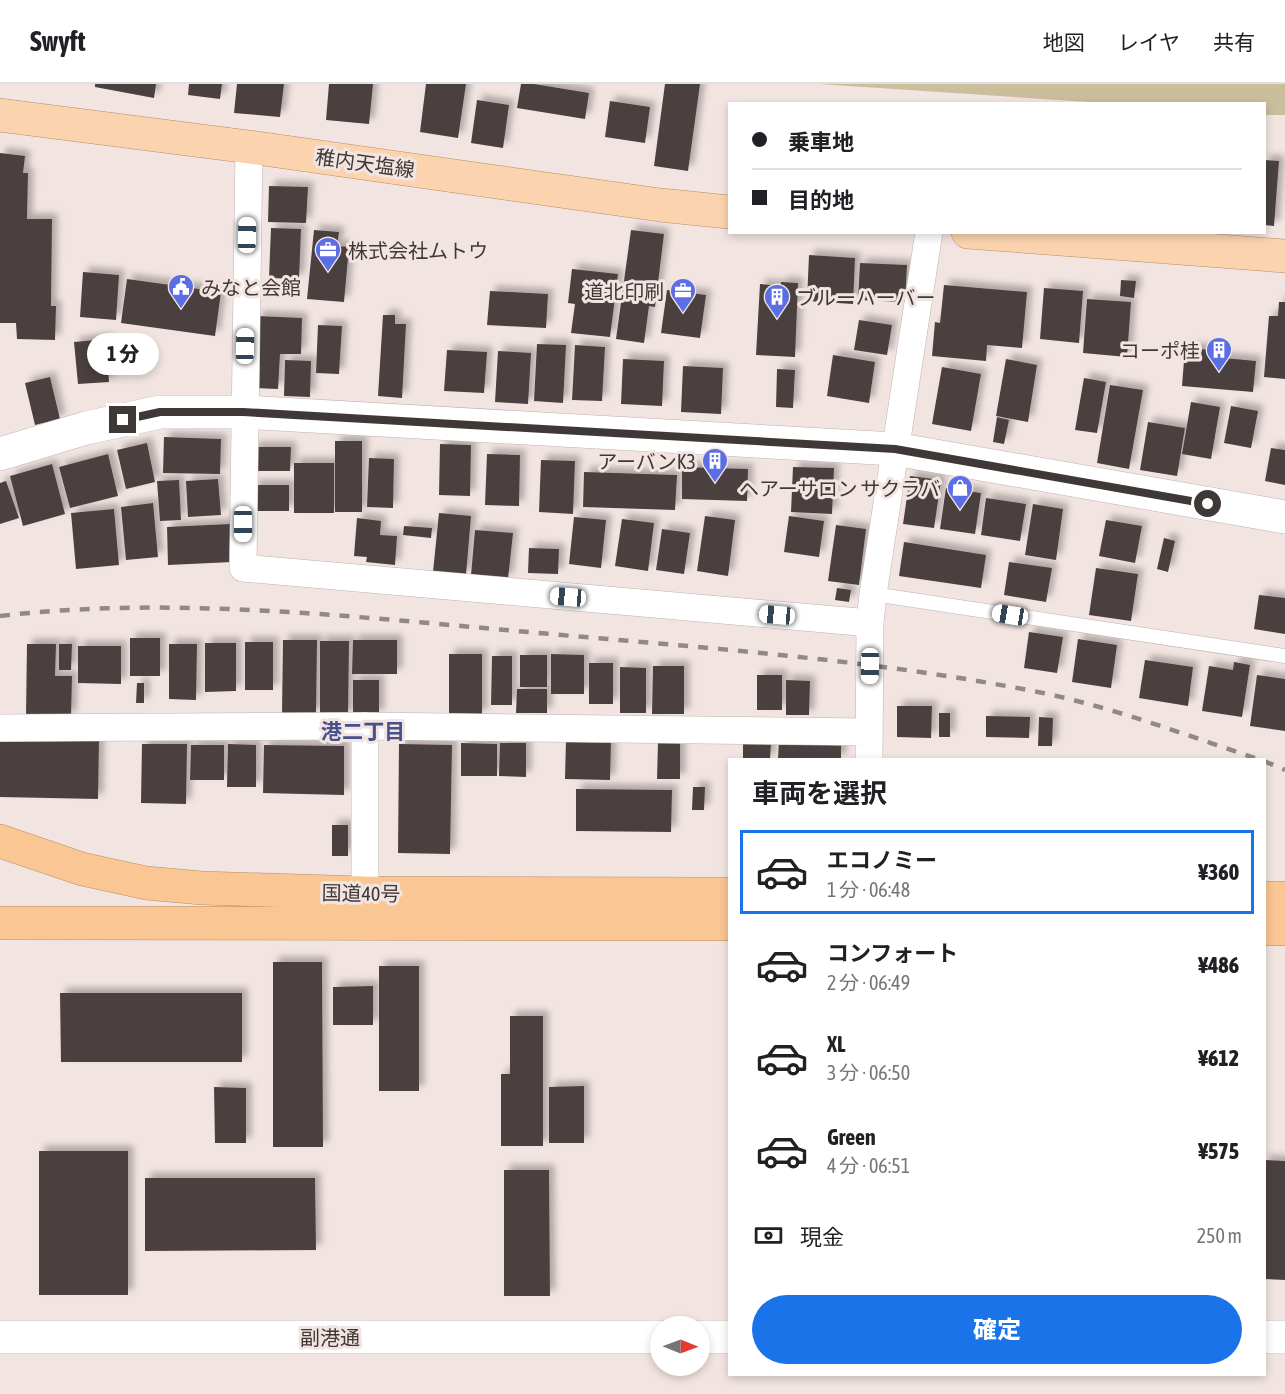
<!DOCTYPE html>
<html lang="ja">
<meta charset="utf-8">
<style>
:root{--surface:#fff;--page:#f2f2f2;--text:#202124;--muted:#757577;--line:#e0e0e0;--accent:#1a73e8}
body{margin:0;font-family:"Asap Condensed","Noto Sans JP",sans-serif;background:var(--page);color:var(--text);height:100vh;display:flex;flex-direction:column;font-size:22px;white-space:nowrap}
*{box-sizing:border-box;margin:0}
p{font-size:20px;color:var(--muted)}
.icon{flex:none;width:33px;height:33px;fill:none;stroke:currentColor;stroke-width:2;stroke-linecap:round;stroke-linejoin:round}
.map{position:relative;flex:1;overflow:hidden}
.drawer{position:absolute;left:728px;top:674px;width:538px;height:618px;display:flex;flex-direction:column;background:var(--surface);border-radius:0px;box-shadow:0 3px 9px #0003}
.drawer>*{flex:none}
.top-card{position:absolute;left:728px;top:18px;width:538px;height:132px;border-radius:0px;box-shadow:0 3px 9px #0003;display:grid;align-content:center;height:132px;padding:0 24px;background:var(--surface)}
.needle{width:39px;rotate:91deg}
.tools{position:absolute;left:650px;top:1232px;display:grid;gap:12px}
.tools a{display:grid;place-items:center;width:60px;height:60px;border-radius:50%;background:var(--surface);box-shadow:0 3px 9px #0003;font-size:30px}
.end{position:absolute;width:27px;height:27px;margin:-14px;border:8px solid #3e3937;background:#fff;box-shadow:0 0 0 3px #fff}
.from{border-radius:50%}
.bubble{position:absolute;height:42px;border-radius:21px;background:var(--surface);box-shadow:0 3px 9px #0003;font-size:20px;font-weight:800;line-height:42px;text-align:center}
.car{position:absolute;width:18px;height:36px;margin:-18px -9px;border-radius:8px;box-shadow:0 0 4px 2px #0007;background:linear-gradient(#fff 24%,#345 0 40%,#fff 0 76%,#345 0 86%,#fff 0)}
.top-card b{display:flex;align-items:center;gap:21px;height:57px;font-size:22px}
.top-card b+b{border-top:2px solid var(--line)}
.top-card i{width:15px;height:15px;background:var(--text)}
ul{padding:0;list-style:none}
li{display:flex;align-items:center;gap:18px;height:84px;margin:0 12px 9px;padding:0 12px;border:3px solid transparent;border-radius:0px}
li div{flex:1}
li b{display:block;font-size:22px}
li em{font-style:normal;font-weight:800}
li.on{border-color:var(--accent)}
li>.icon{width:54px;height:54px;stroke-width:1.5}
h2{padding:0 24px;font-size:27px;line-height:72px}
.pay{display:flex;align-items:center;gap:15px;height:66px;padding:0 24px;font-size:22px}
.pay p{margin-inline-start:auto}
.primary-button{display:flex;gap:12px;margin-top:auto;padding:12px 24px}
.primary-button a{flex:1;height:69px;border-radius:36px;background:var(--accent);color:#fff;font-size:24px;font-weight:800;line-height:69px;text-align:center}
header{display:flex;align-items:center;gap:36px;box-sizing:border-box;height:84px;padding:0 30px;background:var(--surface);border-bottom:2px solid var(--line)}
header strong{font-size:28px}
nav{display:flex;gap:33px;margin-inline-start:auto;font-size:21px}
.map>svg:first-child{display:block}
.green{fill:#cbbe9d}
.building{fill:#4c4041;filter:url(#shadow)}
.lines{fill:none;stroke-linecap:round;stroke-linejoin:round}
.service-casing{stroke:#bfb2ae;stroke-width:15}
.minor-casing{stroke:#bfb2ae;stroke-width:28}
.tertiary-casing{stroke:#bfb2ae;stroke-width:34}
.primary-casing{stroke:#b88c62;stroke-width:34}
.trunk-casing{stroke:#b88c62;stroke-width:34}
.service{stroke:#fff;stroke-width:14}
.minor{stroke:#fff;stroke-width:27}
.tertiary{stroke:#fff;stroke-width:33}
.primary{stroke:#fbd4af;stroke-width:33}
.trunk{stroke:#fac694;stroke-width:33}
.rail{stroke:#918986;stroke-width:4.5;stroke-dasharray:10 10;stroke-linecap:butt}
.route{stroke:#3e3937;stroke-width:8}
.labels{text-anchor:middle;dominant-baseline:central;stroke-width:6;stroke-linejoin:round;paint-order:stroke}
.street-label{font-size:20px;fill:#3e3937;stroke:#f2e5e1}
.poi-label{font-size:20px;fill:#3e3937;stroke:#f2e5e1;text-anchor:end}
.neighbourhood-label{font-size:21px;font-weight:bold;fill:#44518d;stroke:#f2e5e1}
</style>
<header>
<strong>Swyft</strong>
<nav><a>地図</a><a>レイヤ</a><a>共有</a></nav>
</header>
<div class="map">
<svg width="1285" height="1310" viewBox="0 0 1285 1310">
<defs>
<filter id="shadow"><feDropShadow dx="5.5" dy="-5.5" stdDeviation="3" flood-color="#0004"/></filter>
</defs>
<rect width="100%" height="100%" fill="#f2e5e1"/>
<path class="green" d="M819 0H1285V31H1265L1264 20 1103 19Z"/>
<path class="building" d="M95 0H156L154 14 95 3Z
M189 0H222L220 15 188 11Z
M237 0H284L280 33 234 29Z
M329 0H373L369 40 326 36Z
M426 0H466L458 54 420 48Z
M521 0H534L589 9 585 35 517 24Z
M665 0H700L688 87 654 82Z
M477 16 509 21 503 64 471 59Z
M610 17 650 23 645 59 605 53Z
M0 69 25 72 23 89H28L27 135H52L51 222H56L55 256 17 255 16 239H0Z
M1264 76 1279 77 1274 142 1264 141Z
M269 102 308 103 306 139 268 138Z
M271 144 301 145 299 195 269 194Z
M314 146 339 148 337 162 349 163 344 218 307 215Z
M631 146 664 150 655 223 649 222 644 259 616 255Z
M809 171 855 174 853 220 807 217Z
M860 179 907 181 905 218 858 216Z
M572 185 618 190 610 253 571 249 575 220 568 219Z
M83 188 119 191 116 236 80 233Z
M127 195 221 208 215 252 121 239Z
M1121 196 1136 197 1134 214 1120 212Z
M781 198 798 199 795 273 756 271 760 200 781 202Z
M944 201 1027 208 1022 264 987 261 986 277 932 272 935 238 940 239Z
M1044 204 1083 207 1079 259 1040 255Z
M667 206 706 211 700 254 661 249Z
M490 207 548 210 546 244 487 241Z
M1087 215 1131 218 1127 273 1083 269Z
M1279 218H1285V295L1264 293 1269 232H1278Z
M383 231H395V240H406L402 314 378 312Z
M257 232 302 234 301 270H280L278 305 254 304Z
M859 236 892 241 887 271 854 266Z
M318 241 342 242 339 290 316 289Z
M106 255 109 298 78 300 74 258Z
M537 260 566 261 563 319 534 317Z
M575 261 605 263 602 317 572 316Z
M1185 264 1214 266 1213 273 1256 277 1253 308 1182 302Z
M447 266 487 268 484 309 444 307Z
M498 267 531 269 528 320 495 318Z
M833 271 875 278 869 319 827 312Z
M623 275 664 277 662 322 621 320Z
M1006 275 1037 281 1028 338 996 332Z
M285 276 311 277 310 313 284 312Z
M683 282 723 284 721 330 681 328Z
M942 283 981 290 971 347 932 340Z
M777 285 795 286 793 324 776 323Z
M50 293 60 335 35 341 25 299Z
M1084 294 1106 298 1097 349 1075 346Z
M1110 301 1143 306 1129 385 1097 379Z
M1191 318 1220 323 1211 375 1182 370Z
M1231 322 1258 327 1251 364 1224 359Z
M997 333 1009 336 1004 360 993 358Z
M1148 338 1185 344 1177 392 1140 386Z
M164 353 221 355 220 390 163 389Z
M335 357H362V428H335Z
M147 359 155 398 126 405 117 366Z
M440 360 471 361 470 412 439 411Z
M252 363H291L290 387H252Z
M1271 364 1285 366V401L1265 397Z
M108 370 118 412 70 424 59 383Z
M487 370 520 371 519 422 485 421Z
M369 374 394 375 393 424 367 423Z
M541 376 575 377 573 430 539 428Z
M294 379H334V429H294Z
M52 380 65 430 23 442 10 392Z
M682 383 748 385 747 417 682 415Z
M793 383 834 384 832 430 791 428Z
M584 388 677 391 675 426 583 423Z
M910 392 941 396 934 444 903 440Z
M218 395 221 431 188 433 186 397Z
M179 396 181 436 160 437 157 397Z
M6 397 19 434 0 440V399Z
M253 401H289V427H253Z
M946 404 981 409 975 450 940 445Z
M986 414 1026 420 1020 457 981 451Z
M153 419 158 473 126 476 121 423Z
M1033 420 1063 425 1056 476 1025 471Z
M114 425 119 481 76 485 71 429Z
M439 429 471 432 466 491 433 488Z
M705 432 735 436 728 492 697 487Z
M789 432 824 437 819 473 784 468Z
M574 433 606 436 601 484 569 480Z
M357 434 381 437 380 451 397 452 395 481 366 478 367 473 354 472Z
M622 435 654 439 648 487 615 482Z
M1106 436 1142 442 1135 479 1099 472Z
M230 440 232 478 168 481 167 443Z
M836 441 866 445 859 501 828 497Z
M404 442 432 444 431 454 403 451Z
M662 445 690 449 684 490 656 486Z
M475 446 513 449 508 495 471 491Z
M1164 454 1175 457 1168 488 1157 485Z
M904 458 986 471 981 504 899 492Z
M529 464 559 465 558 490 528 489Z
M1009 478 1052 484 1046 518 1004 511Z
M1096 484 1138 490 1131 537 1089 531Z
M837 504 851 506 849 518 835 516Z
M1259 511 1285 514V550L1254 545Z
M1029 548 1063 553 1057 589 1024 584Z
M130 554H160V592H130Z
M1078 555 1117 561 1111 604 1072 598Z
M283 556H317L316 630H282Z
M353 556H397V590H352Z
M320 557H349L348 632H320Z
M245 558H273V606H245Z
M205 559H236V607L205 608Z
M27 560H56L55 592H72L71 633 26 632Z
M59 560H72L71 586H59Z
M169 560H197L196 616 169 615Z
M78 562H121V600L78 599Z
M449 570H482V631H449Z
M551 570 584 571V610H551Z
M520 571H547V603H520Z
M492 572H512V621H491Z
M1145 576 1193 583 1188 622 1139 614Z
M1234 578 1250 581 1242 633 1202 627 1209 582 1233 586Z
M589 579H613V620H589Z
M653 582H684V630H652Z
M620 583 646 584V629H620Z
M757 591H782V626H757Z
M1257 591 1285 595V647L1250 642Z
M353 596H379V631H353Z
M786 596 810 597 809 631H786Z
M137 599H144V619H136Z
M517 605H547V629H516Z
M897 622H932L931 654 897 653Z
M939 629H950V653H939Z
M986 632 1030 633 1029 654 986 653Z
M1039 633 1053 634 1052 662H1038Z
M0 654 99 655 98 715 0 713Z
M566 656 611 657 610 696 565 695Z
M779 656 841 657V675H778Z
M461 659 497 660V692H461Z
M500 659H526V693L499 692Z
M658 659H680V695H657Z
M743 659H771L770 675H743Z
M142 660H187L186 720 141 719Z
M228 660 256 661V703H227Z
M399 660 452 661 450 770 398 769Z
M191 661H224V696H190Z
M264 661 344 662V711L263 709Z
M693 703H705L704 726H692Z
M576 705 672 706 671 748 576 747Z
M332 741H348V772H332Z
M273 878H322L323 1063H273Z
M379 882H419V1007H379Z
M373 902V941H333V903Z
M60 909H242V978H61Z
M510 932H543V1062H501V990H510Z
M584 1002V1059H549V1003Z
M214 1003 246 1004V1059H215Z
M39 1067H128V1211H39Z
M1264 1076 1285 1077V1196L1264 1195Z
M504 1086H549L550 1212H504Z
M145 1094H315L316 1166 145 1167Z"/>
<g class="lines">
<defs>
<path id="service" d="M873 510 1285 572"/>
<path id="minor" d="M249 63 243 484 870 539
M0 644 365 642 869 648
M869 675 870 539 873 510 929 148
M365 809V642"/>
<path id="tertiary" d="M0 370 86 344 160 328H243L895 365 1285 433
M0 1253H660
M699 1253H729
M1264 1253H1285"/>
<path id="primary" d="M0 31 249 63 660 121 729 128
M968 148 1285 172"/>
<path id="trunk" d="M0 757 82 785 146 799 202 804 365 809 729 810
M1264 814H1285
M0 839 729 840
M1264 845H1285"/>
</defs>
<use href="#service" class="service-casing"/>
<use href="#minor" class="minor-casing"/>
<use href="#tertiary" class="tertiary-casing"/>
<use href="#primary" class="primary-casing"/>
<use href="#trunk" class="trunk-casing"/>
<use href="#service" class="service"/>
<use href="#minor" class="minor"/>
<use href="#tertiary" class="tertiary"/>
<use href="#primary" class="primary"/>
<use href="#trunk" class="trunk"/>
<path class="rail" d="M0 532C172 512 346 532 517 547 691 563 866 574 1038 608 1113 623 1185 651 1258 675
M1264 677 1285 686"/>
</g>
<g class="lines">
<path class="route" d="M123 336 160 328H243L895 365 1208 420"/>
</g>
<defs>
<symbol id="office-pin" viewBox="-11 -11 22 30"><path d="M0 17L-7.5 6A9.5 9.5 0 1 1 7.5 6Z" fill="#5b6ee5" stroke="#f2e5e1"/><path d="M-6-3h4V-5.5h4V-3h4V5H-6ZM-1-4.5V-3h2v-1.5ZM-6 0V1H6V0Z" fill="#fff"/></symbol>
<symbol id="civic-pin" viewBox="-11 -11 22 30"><path d="M0 17L-7.5 6A9.5 9.5 0 1 1 7.5 6Z" fill="#5b6ee5" stroke="#f2e5e1"/><path d="M-.6-6.5H3V-4.5H.6V-3L4-1V1h2V6H-6V1h2V-1L-.6-3ZM-1.2 2.5V6h2.4V2.5Z" fill="#fff"/></symbol>
<symbol id="building-pin" viewBox="-11 -11 22 30"><path d="M0 17L-7.5 6A9.5 9.5 0 1 1 7.5 6Z" fill="#5b6ee5" stroke="#f2e5e1"/><path d="M-4-6H4V6H1V3H-1V6H-4ZM-2.5-4.3h1.7v1.8h-1.7ZM.8-4.3h1.7v1.8H.8ZM-2.5-1h1.7V.8h-1.7ZM.8-1h1.7V.8H.8Z" fill="#fff"/></symbol>
<symbol id="shop-pin" viewBox="-11 -11 22 30"><path d="M0 17L-7.5 6A9.5 9.5 0 1 1 7.5 6Z" fill="#5b6ee5" stroke="#f2e5e1"/><path d="M-5-2.5h2.3a2.7 3.5 0 0 1 5.4 0H5L5.5 6h-11ZM-1.5-2.5h3a1.5 2.3 0 0 0-3 0Z" fill="#fff"/></symbol>
</defs>
<g fill-rule="evenodd">
<use href="#office-pin" x="313" y="151" width="30" height="40"/>
<use href="#civic-pin" x="166" y="188" width="30" height="40"/>
<use href="#office-pin" x="668" y="192" width="30" height="40"/>
<use href="#building-pin" x="762" y="198" width="30" height="40"/>
<use href="#building-pin" x="1204" y="251" width="30" height="40"/>
<use href="#building-pin" x="700" y="362" width="30" height="40"/>
<use href="#shop-pin" x="945" y="389" width="30" height="40"/>
</g>
<g class="labels">
<g class="street-label">
<text transform="translate(365 79) rotate(8)">稚内天塩線</text>
<text transform="translate(361 809) rotate(1)">国道40号</text>
<text x="330" y="1253">副港通</text>
</g>
<g class="poi-label">
<text x="348" y="166" text-anchor="start">株式会社ムトウ</text>
<text x="201" y="203" text-anchor="start">みなと会館</text>
<text x="664" y="207">道北印刷</text>
<text x="796" y="213" text-anchor="start">ブルーハーバー</text>
<text x="1200" y="266">コーポ桂</text>
<text x="696" y="377">アーバンK3</text>
<text x="940" y="404">ヘアーサロン サクラバ</text>
</g>
<g class="neighbourhood-label">
<text x="363" y="647">港二丁目</text>
</g>
</g>
</svg>
<div class="tools">
<a><svg class="needle" viewBox="-14 -14 28 28"><path d="M0-13l5 13h-10z" fill="#e53935"/><path d="M0 13l5-13h-10z" fill="#757577"/></svg></a>
</div>
<i class="end from" style="left:1208px;top:420px"></i>
<i class="end" style="left:123px;top:336px"></i>
<div class="bubble" style="left:87px;top:249px;width:72px">1 分</div>
<i class="car" style="left:247px;top:151px;rotate:1deg"></i>
<i class="car" style="left:245px;top:262px;rotate:1deg"></i>
<i class="car" style="left:243px;top:440px;rotate:180deg"></i>
<i class="car" style="left:568px;top:513px;rotate:275deg"></i>
<i class="car" style="left:777px;top:531px;rotate:275deg"></i>
<i class="car" style="left:1010px;top:531px;rotate:279deg"></i>
<i class="car" style="left:870px;top:582px;rotate:181deg"></i>
<div class="top-card">
<b><i class="from"></i>乗車地</b>
<b><i></i>目的地</b>
</div>
<section class="drawer">
<h2>車両を選択</h2>
<ul>
<li class="on"><svg class="icon" aria-label="car" viewBox="0 0 24 24"><path d="M5 17H2v-5l4-1 3-4h7l3 4 3 1v5h-3M9 17h6M6 11h13"/><circle cx="7" cy="17" r="2"/><circle cx="17" cy="17" r="2"/></svg><div><b>エコノミー</b><p>1 分 · 06:48</p></div><em>¥360</em></li>
<li><svg class="icon" aria-label="car" viewBox="0 0 24 24"><path d="M5 17H2v-5l4-1 3-4h7l3 4 3 1v5h-3M9 17h6M6 11h13"/><circle cx="7" cy="17" r="2"/><circle cx="17" cy="17" r="2"/></svg><div><b>コンフォート</b><p>2 分 · 06:49</p></div><em>¥486</em></li>
<li><svg class="icon" aria-label="car" viewBox="0 0 24 24"><path d="M5 17H2v-5l4-1 3-4h7l3 4 3 1v5h-3M9 17h6M6 11h13"/><circle cx="7" cy="17" r="2"/><circle cx="17" cy="17" r="2"/></svg><div><b>XL</b><p>3 分 · 06:50</p></div><em>¥612</em></li>
<li><svg class="icon" aria-label="car" viewBox="0 0 24 24"><path d="M5 17H2v-5l4-1 3-4h7l3 4 3 1v5h-3M9 17h6M6 11h13"/><circle cx="7" cy="17" r="2"/><circle cx="17" cy="17" r="2"/></svg><div><b>Green</b><p>4 分 · 06:51</p></div><em>¥575</em></li>
</ul>
<div class="pay"><svg class="icon" aria-label="cash" viewBox="0 0 24 24"><path d="M3 7h18v10H3z"/><circle cx="12" cy="12" r="2"/></svg>現金<p>250 m</p></div>
<div class="primary-button"><a>確定</a></div>
</section>
</div>
